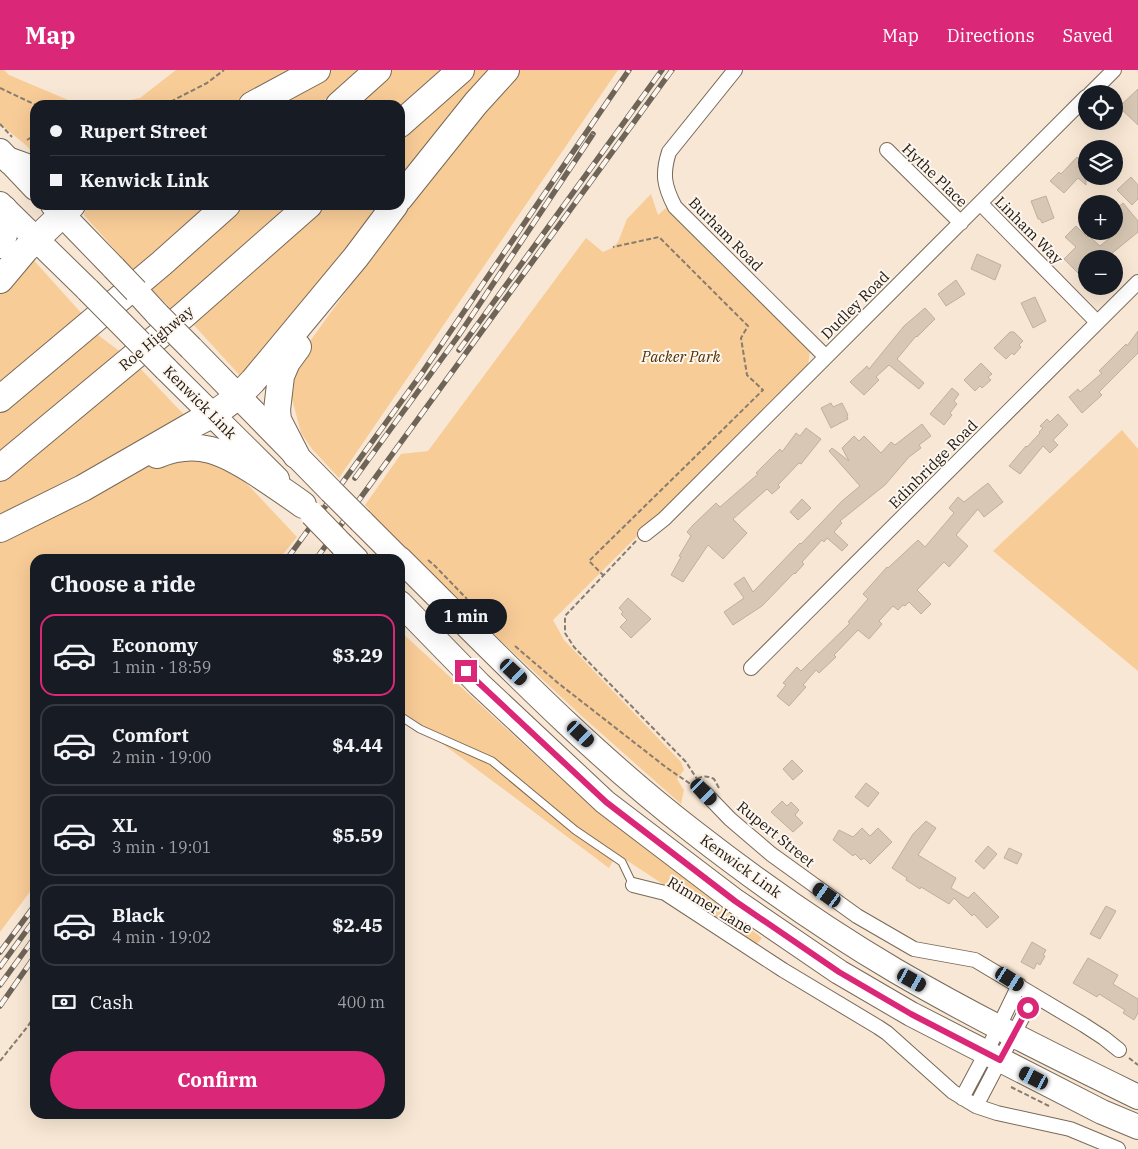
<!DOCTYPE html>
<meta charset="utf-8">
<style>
:root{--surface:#171b24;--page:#20242c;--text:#f1f3f6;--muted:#9ea1a6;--line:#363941;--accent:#db2777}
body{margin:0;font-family:"IBM Plex Serif",serif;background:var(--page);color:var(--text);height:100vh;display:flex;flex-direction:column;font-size:19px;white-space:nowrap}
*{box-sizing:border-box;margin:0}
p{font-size:16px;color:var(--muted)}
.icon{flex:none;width:28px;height:28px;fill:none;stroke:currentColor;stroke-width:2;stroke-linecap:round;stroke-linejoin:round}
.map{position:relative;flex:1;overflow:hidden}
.drawer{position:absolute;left:30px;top:484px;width:375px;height:565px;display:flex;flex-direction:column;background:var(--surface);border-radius:15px;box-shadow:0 5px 20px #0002}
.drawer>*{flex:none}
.banner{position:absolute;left:30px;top:30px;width:375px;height:110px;border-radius:15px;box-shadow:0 5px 20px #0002;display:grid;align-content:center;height:110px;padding:0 20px;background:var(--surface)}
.controls{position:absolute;left:1078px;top:15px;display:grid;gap:10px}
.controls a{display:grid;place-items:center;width:45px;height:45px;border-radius:50%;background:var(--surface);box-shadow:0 5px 20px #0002;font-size:25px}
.end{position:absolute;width:22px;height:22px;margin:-11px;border:6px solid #db2777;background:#fff;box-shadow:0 0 0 2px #fff}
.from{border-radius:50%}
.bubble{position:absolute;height:35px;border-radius:18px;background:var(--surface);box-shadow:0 5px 20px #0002;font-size:16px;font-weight:700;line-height:35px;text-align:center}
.car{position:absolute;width:15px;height:30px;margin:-15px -8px;border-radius:6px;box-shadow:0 0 4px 1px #0007;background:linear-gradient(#222 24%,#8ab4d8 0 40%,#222 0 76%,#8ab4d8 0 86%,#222 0)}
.banner b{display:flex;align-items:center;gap:18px;height:48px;font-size:19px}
.banner b+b{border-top:1px solid var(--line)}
.banner i{width:12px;height:12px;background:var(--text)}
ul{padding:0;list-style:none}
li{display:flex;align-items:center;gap:15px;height:82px;margin:0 10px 8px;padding:0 10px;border:2px solid var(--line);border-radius:15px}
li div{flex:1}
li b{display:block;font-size:19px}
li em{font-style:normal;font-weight:700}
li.on{border-color:var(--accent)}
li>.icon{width:45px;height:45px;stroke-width:1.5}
h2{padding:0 20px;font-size:22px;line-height:60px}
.pay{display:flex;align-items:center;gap:12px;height:55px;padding:0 20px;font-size:19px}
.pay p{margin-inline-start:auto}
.primary-button{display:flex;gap:10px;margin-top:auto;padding:10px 20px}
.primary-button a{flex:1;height:58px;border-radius:30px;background:var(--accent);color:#fff;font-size:20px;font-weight:700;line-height:58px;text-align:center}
header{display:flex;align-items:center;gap:30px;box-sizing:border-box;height:70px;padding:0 25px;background:var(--accent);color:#fff}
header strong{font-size:24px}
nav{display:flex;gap:28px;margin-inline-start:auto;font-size:18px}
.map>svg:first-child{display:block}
.green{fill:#f8cc97}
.building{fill:#d7c7b4;stroke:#bfaf9c}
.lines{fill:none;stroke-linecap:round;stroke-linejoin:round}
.service-casing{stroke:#786958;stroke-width:9}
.minor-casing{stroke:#786958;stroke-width:16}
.trunk-casing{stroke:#786958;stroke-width:26}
.motorway-casing{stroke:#786958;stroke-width:28}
.path{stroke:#877c6f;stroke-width:2;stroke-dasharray:5 2.5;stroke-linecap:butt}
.service{stroke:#fff;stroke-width:7}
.minor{stroke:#fff;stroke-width:14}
.trunk{stroke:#fff;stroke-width:24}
.motorway{stroke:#fff;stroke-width:26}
.rail-casing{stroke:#6e6458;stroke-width:5.5}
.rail{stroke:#fdf6ef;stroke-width:4;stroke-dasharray:11;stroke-linecap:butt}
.trunk-bridge-casing{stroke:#786958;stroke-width:26;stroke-linecap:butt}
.trunk-bridge{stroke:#fff;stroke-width:24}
.route{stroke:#db2777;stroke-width:6}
.labels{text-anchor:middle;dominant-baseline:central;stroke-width:4;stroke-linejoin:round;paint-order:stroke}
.street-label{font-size:15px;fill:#1e1811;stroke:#fdf6ef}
.park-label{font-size:15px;font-style:italic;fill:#4f3000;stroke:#fdf6ef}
</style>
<header>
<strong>Map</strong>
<nav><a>Map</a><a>Directions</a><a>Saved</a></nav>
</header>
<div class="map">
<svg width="1138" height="1079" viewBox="0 0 1138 1079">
<rect width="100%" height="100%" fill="#f8e7d4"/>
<path class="green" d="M0 0H4L9 5 80 35H35V86L27 76 0 54Z
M176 0H292L229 35H105L140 28Z
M319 0H358L319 35H258Z
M392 0H442L400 38V35H353Z
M475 0H498L400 118V69Z
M518 0H618L339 408 312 379 301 363 291 325 295 292 352 213 358 198Z
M651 124 658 145 667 137 810 280 808 296 553 550 564 570 681 692 684 700 677 709 684 720 681 734 585 649 365 445 369 439 365 435 401 384 428 381 586 168 603 182 612 178 618 172 627 149Z
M87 135H207L133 200 84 145Z
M239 135H291L172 240 146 213Z
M328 135H387L244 310 191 252Z
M30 186 83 245 0 315V222Z
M94 262 122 283 0 382V339Z
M138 296 187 348 0 449V410Z
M1122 360 1138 379V601L993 481Z
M199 384 232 400 250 417 297 467 279 489H35V815L0 862V469L17 458 157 392Z
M400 561 595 740 762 868 756 875 617 784 609 798 400 642Z"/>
<path class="building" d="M1138 19V55L1119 37Z
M1077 87 1086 96V115L1078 108 1064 123 1050 111 1059 102 1061 104Z
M1131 107 1138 115V129L1132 135 1117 120Z
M1046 126 1054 148 1042 153 1040 149H1038L1031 131Z
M1123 133 1138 151V162L1105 189H1086V211L1064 189 1076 177 1065 167 1076 156 1087 167 1089 166 1100 176 1115 164 1113 161 1114 157 1122 150 1114 141Z
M977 184 1001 195 995 210 971 199Z
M956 210 965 224 946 236 938 224Z
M1035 227 1046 251 1033 258 1021 233Z
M925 238 935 249 917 267 916 266 897 289 924 313 919 319 889 295 876 307 879 310 864 325 850 312 867 296 869 299 904 256Z
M1138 261V283L1099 322 1102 325 1082 343 1069 327 1078 319 1080 322 1102 303 1099 301 1126 274 1127 276Z
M1010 262H1014L1023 271 1019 275 1021 277 1014 285 1012 283 1006 289 994 278Z
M981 293 992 304 988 307 991 310 982 318 980 316 975 321 964 310Z
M952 318 959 324 954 331 957 334 950 343 952 345 944 355 930 344Z
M831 333 833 337 842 333 848 345 847 346 848 349 831 358 821 338Z
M1058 344 1068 355 1053 370 1058 375 1050 383 1043 376 1020 404 1009 396 1026 376 1027 377 1040 363 1039 362 1043 358 1040 356 1047 349 1050 352Z
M922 354 931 366 919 375 921 378 909 387 885 415 840 451 842 453 834 462 848 475 842 481 827 468 824 472 822 470 802 492 804 494 795 504 794 503 762 536 733 555 724 542 744 528 734 514 744 507 753 522 800 473 801 474 842 431 860 416 829 381 832 378 849 391 842 378 854 366 859 371 864 366 881 383 891 372 895 375Z
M806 358 821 369 801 394 799 393 778 415 780 417 772 424 767 419 733 449 747 463 723 489 708 475 683 512 671 505 681 487 679 486 691 466 687 462 693 455 716 433 720 437 758 404 756 403 780 379 782 382 796 363 800 366Z
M988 413 1003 432 984 447 978 439 956 465 968 476 949 497 944 492 917 520 931 534 921 544 909 532 905 536 903 535 898 540 893 536 879 551 882 554 869 569 858 560 834 585 836 587 819 603 816 600 803 615 806 617 789 636 777 626 786 615 783 613 797 597 801 601 850 553 848 552 868 529 863 524 887 497 888 498 918 470 925 477 954 443 949 438 958 427 964 432Z
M802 429 811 438 798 450 790 442Z
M628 528 651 549 631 568 620 557 627 550 621 544 623 542 619 538Z
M792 690 803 701 793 710 783 699Z
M866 713 879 723 868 737 855 727Z
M782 731 787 736 791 732 799 740 795 745 803 753 793 762 771 742Z
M926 751 936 758 918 785 956 808 951 818 968 828 974 822 999 847 987 858 974 844 972 846 954 828 949 834 921 817 920 819 906 810 907 808 892 798 913 764Z
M862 758 870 766 878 758 892 772 870 794 864 788 861 790 855 784 853 786 833 770 839 760 853 767Z
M988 776 997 784 984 799 975 791Z
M1009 778 1022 784 1017 794 1004 788Z
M1106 836 1116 841 1100 869 1090 864Z
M1032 872 1046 880 1043 885 1045 886 1040 895 1037 893 1034 899 1021 892Z
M1088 888 1118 905 1113 914 1138 929V943L1134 950 1123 943 1125 940 1099 924 1097 927 1073 913Z"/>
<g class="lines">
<defs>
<path id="service" d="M400 646 420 659 492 691 575 760 622 792 633 815"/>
<path id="minor" d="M735 0 669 82C662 104 664 116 675 137L826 287
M1090 24 1114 0
M887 80 961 153
M980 133 1097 252
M645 464 664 449 1086 27
M751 598 1138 212
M704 722 730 749 771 784 857 846 914 879 975 890 1084 955 1104 968 1119 980
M633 815 665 823 783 900 878 957 887 963 953 1022 976 1036 997 1043 1070 1059 1118 1079
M962 1028 986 983 1019 915
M976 1036 1034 925"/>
<path id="trunk" d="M0 81 35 118
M0 134 88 220
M53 135 114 198
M136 221 158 245
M191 278 331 421
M166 299 277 409
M361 451 399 489
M342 475 356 489
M400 489C494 582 586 679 691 760 755 810 826 860 896 901 975 947 1056 987 1138 1027
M400 533 479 614 605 732 735 831 839 902 911 944 1102 1042 1138 1057"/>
<path id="motorway" d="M252 35 317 0
M339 35 378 0
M400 54 461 0
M10 91 35 100
M400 128 476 33 506 0
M0 175 4 165V139
M0 210 26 179 72 135
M0 329 162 193 227 135
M157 385C198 368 224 382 258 404 273 414 288 424 303 435
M296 385 278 350 277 340 281 306 287 292 298 277
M0 398 184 245 309 135
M0 459 83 418 196 353C219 343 236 329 253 311L356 187 395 135"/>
</defs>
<use href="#service" class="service-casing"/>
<use href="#minor" class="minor-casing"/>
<use href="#trunk" class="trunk-casing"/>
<use href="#motorway" class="motorway-casing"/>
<path class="path" d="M0 18 36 35
M164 35 207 13 224 0
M0 54 12 67
M27 70 35 65
M636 471 565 546V563L574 577 686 692 697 709
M428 490 435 496 467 529
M604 506 589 491 763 320 747 305 741 268 748 256 659 167 613 177
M515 576 558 613 667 698 692 715
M692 714C698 707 704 704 714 709L719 718
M1129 988 1138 995
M0 991 28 956 35 945
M1011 1017 1049 1036"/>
<use href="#service" class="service"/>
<use href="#minor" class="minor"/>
<use href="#trunk" class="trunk"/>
<use href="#motorway" class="motorway"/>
<defs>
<path id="rail" d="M459 280 662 0
M355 408 459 265 593 64
M287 489 422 303 629 0
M316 489 672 0
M0 882 35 835
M0 897 35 849
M0 915 35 867
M0 936 35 886"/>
</defs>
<use href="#rail" class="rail-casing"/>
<use href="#rail" class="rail"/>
<defs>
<path id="trunk-bridge" d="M114 198 136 221
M88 220 166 299
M158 245 191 278
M331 421 361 451
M312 444 342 475"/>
</defs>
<use href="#trunk-bridge" class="trunk-bridge-casing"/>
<use href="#trunk-bridge" class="trunk-bridge"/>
</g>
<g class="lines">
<path class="route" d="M466 601 606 732 735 831 839 902 911 944 1000 990 1028 938"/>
</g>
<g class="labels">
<g class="street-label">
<text transform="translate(935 105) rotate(44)">Hythe Place</text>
<text transform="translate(1029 160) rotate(45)">Linham Way</text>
<text transform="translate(726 164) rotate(45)">Burham Road</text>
<text transform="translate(855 235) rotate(-45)">Dudley Road</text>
<text transform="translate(156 268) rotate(-40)">Roe Highway</text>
<text transform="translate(200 332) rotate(45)">Kenwick Link</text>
<text transform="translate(933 394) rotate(-45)">Edinbridge Road</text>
<text transform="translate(776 764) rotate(39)">Rupert Street</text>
<text transform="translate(741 796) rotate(36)">Kenwick Link</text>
<text transform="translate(710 835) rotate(31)">Rimmer Lane</text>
</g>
<g class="park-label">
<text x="681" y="286">Packer Park</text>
</g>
</g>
</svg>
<div class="controls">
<a><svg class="icon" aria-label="locate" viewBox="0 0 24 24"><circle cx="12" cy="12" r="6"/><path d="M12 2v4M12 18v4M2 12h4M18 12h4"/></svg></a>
<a><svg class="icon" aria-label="layers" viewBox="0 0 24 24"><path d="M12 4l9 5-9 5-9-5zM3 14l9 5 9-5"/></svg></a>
<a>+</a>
<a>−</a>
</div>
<i class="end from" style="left:1028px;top:938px"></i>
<i class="end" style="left:466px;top:601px"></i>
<div class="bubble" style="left:425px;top:529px;width:82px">1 min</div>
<i class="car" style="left:514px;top:602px;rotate:133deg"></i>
<i class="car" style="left:581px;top:664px;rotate:133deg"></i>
<i class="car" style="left:704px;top:722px;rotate:136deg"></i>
<i class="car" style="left:827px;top:825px;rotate:305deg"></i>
<i class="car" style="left:1010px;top:909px;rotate:122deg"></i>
<i class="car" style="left:912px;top:910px;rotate:119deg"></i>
<i class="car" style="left:1034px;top:1008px;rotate:297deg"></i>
<div class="banner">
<b><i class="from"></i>Rupert Street</b>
<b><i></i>Kenwick Link</b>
</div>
<section class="drawer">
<h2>Choose a ride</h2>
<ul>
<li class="on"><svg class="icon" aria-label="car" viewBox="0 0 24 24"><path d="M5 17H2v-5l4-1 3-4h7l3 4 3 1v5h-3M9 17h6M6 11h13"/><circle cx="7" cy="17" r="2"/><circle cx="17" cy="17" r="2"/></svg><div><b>Economy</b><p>1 min · 18:59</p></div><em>$3.29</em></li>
<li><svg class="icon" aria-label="car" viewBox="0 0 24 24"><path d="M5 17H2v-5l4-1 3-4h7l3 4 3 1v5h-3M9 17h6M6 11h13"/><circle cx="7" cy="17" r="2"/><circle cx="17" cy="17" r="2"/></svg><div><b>Comfort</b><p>2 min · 19:00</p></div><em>$4.44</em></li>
<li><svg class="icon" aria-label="car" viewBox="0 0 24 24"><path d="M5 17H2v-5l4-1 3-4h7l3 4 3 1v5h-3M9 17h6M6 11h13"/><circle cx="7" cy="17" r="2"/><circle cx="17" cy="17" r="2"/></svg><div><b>XL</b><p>3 min · 19:01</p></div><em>$5.59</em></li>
<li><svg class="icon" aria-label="car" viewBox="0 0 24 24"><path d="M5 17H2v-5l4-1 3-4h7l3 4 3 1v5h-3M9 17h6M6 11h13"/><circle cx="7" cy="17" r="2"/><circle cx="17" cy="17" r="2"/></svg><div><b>Black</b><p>4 min · 19:02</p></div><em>$2.45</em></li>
</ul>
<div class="pay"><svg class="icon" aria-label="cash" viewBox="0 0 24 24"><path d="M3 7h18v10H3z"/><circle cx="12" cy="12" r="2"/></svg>Cash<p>400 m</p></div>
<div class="primary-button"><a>Confirm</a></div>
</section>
</div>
